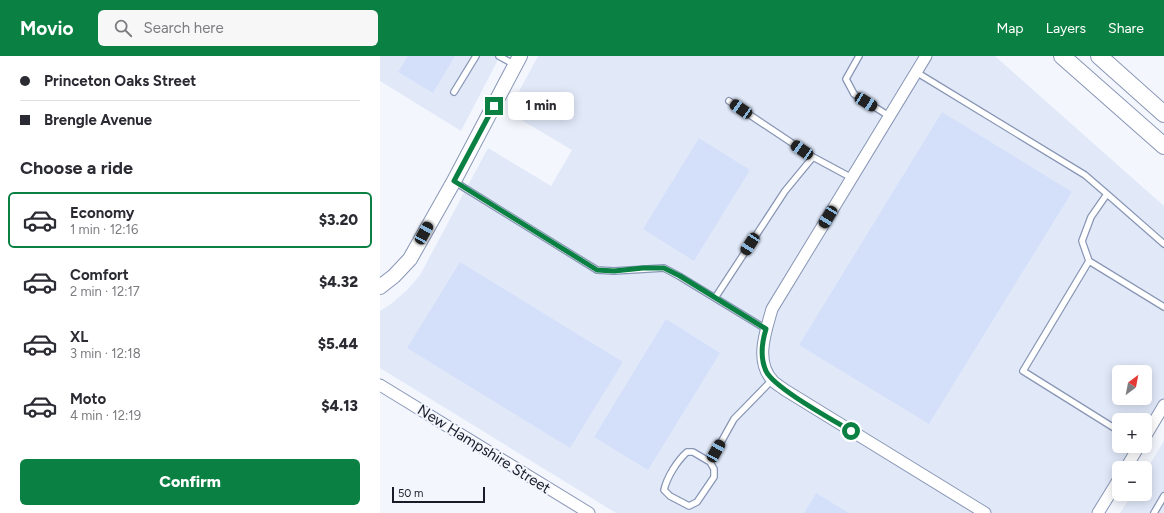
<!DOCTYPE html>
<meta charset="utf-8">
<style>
:root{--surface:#fff;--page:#f7f7f7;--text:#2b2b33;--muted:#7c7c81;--line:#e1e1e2;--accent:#0b8043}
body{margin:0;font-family:Figtree,sans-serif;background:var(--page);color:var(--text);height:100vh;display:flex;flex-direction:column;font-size:15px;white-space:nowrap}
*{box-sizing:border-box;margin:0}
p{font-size:13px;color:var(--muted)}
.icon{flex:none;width:22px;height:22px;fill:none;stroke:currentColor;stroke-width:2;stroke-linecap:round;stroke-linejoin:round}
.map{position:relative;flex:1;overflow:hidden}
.side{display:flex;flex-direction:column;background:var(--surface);width:380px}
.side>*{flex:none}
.top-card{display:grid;align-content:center;height:88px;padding:0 20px;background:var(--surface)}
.needle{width:26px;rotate:32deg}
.tools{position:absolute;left:732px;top:309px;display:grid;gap:8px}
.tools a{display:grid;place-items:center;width:40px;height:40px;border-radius:6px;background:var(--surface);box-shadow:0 2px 10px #0003;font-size:20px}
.scale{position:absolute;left:12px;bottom:10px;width:93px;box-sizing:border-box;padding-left:4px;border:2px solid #171c28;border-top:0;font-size:11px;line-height:14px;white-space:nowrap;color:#171c28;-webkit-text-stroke:3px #f3f6fd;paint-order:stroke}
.end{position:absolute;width:18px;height:18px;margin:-9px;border:5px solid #0b8043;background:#fff;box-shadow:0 0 0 2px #fff}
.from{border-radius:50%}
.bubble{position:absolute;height:28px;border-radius:6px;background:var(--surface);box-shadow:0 2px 10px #0003;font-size:13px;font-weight:800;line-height:28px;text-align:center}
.car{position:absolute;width:12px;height:24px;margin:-12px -6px;border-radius:5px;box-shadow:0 0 3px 1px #0007;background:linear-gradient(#222 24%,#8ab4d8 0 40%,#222 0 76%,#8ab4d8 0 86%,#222 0)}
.top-card b{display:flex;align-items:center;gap:14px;height:38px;font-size:15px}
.top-card b+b{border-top:1px solid var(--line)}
.top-card i{width:10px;height:10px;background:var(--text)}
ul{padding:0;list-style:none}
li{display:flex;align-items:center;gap:12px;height:56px;margin:0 8px 6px;padding:0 12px;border:2px solid transparent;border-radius:6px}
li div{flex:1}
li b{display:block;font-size:15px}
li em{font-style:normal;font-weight:800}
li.active{border-color:var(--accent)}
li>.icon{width:36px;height:36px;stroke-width:1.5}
h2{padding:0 20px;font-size:18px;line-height:48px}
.button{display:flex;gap:8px;margin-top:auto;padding:8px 20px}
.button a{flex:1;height:46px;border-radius:6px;background:var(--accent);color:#fff;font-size:16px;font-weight:800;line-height:46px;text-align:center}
header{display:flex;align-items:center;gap:24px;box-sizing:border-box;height:56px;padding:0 20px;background:var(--accent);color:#fff}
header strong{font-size:19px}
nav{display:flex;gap:22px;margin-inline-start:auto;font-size:14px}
.search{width:280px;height:36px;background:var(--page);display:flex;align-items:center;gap:10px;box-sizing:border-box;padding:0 14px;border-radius:6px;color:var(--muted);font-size:15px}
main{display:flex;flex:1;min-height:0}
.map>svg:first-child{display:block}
.built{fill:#e1e9f9;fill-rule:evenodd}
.building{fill:#d4e0fa}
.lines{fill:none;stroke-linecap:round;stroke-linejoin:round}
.service-casing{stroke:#8896b5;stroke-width:8}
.minor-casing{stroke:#8896b5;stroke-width:13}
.tertiary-casing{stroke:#8896b5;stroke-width:16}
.secondary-casing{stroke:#8896b5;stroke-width:18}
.service{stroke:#fff;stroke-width:5.5}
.minor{stroke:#fff;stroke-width:11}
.tertiary{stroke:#fff;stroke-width:14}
.secondary{stroke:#fff;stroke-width:16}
.route{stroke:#0b8043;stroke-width:5}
.labels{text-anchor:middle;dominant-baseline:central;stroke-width:4;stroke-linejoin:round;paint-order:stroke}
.street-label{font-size:15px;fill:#171c28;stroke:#f3f6fd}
</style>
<header>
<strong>Movio</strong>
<div class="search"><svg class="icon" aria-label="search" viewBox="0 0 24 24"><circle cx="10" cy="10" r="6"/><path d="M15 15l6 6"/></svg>Search here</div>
<nav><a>Map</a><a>Layers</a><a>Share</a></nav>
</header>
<main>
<section class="side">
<div class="top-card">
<b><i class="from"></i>Princeton Oaks Street</b>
<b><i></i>Brengle Avenue</b>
</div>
<h2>Choose a ride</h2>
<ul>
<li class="active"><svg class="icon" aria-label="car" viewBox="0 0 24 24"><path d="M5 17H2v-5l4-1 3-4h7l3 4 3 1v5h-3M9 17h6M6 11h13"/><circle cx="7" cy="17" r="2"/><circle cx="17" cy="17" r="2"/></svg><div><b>Economy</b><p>1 min · 12:16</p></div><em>$3.20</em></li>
<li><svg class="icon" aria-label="car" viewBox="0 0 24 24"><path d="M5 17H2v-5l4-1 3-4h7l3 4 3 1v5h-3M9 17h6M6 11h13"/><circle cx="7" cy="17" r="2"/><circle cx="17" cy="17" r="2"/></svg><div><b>Comfort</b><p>2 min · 12:17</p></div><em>$4.32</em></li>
<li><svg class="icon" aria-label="car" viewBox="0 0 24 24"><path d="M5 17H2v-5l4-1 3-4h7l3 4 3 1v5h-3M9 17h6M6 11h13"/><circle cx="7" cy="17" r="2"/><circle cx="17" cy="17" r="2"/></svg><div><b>XL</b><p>3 min · 12:18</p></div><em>$5.44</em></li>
<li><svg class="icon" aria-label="car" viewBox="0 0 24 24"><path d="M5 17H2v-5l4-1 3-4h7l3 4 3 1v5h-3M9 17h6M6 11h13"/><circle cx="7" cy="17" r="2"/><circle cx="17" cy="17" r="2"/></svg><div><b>Moto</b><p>4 min · 12:19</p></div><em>$4.13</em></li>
</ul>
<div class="button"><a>Confirm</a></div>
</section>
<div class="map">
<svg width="784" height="457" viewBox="0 0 784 457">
<rect width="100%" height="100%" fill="#f3f6fd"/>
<path class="built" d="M0 0H120L81 75 0 25Z
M158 0H615L784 150V354L765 385V364H739V390H762L749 412H739V428L722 457H236L0 312V255L11 248 27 234 40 219 108 92 171 130 192 94 128 56ZM739 316H765V342H739Z
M784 385V457H740L752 438H765V416Z"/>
<path class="building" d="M28 0H75L53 37 18 16Z
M562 56 692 136 549 368 419 289Z
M319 82 370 114 314 205 263 173Z
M80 206 243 306 190 392 27 292Z
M286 263 340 297 268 414 214 381Z
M436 437 469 457H424Z"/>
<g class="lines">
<defs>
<path id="service" d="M119 0 135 9
M479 0 466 23 474 38 509 60
M536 16 705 119 727 138
M74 36 96 0
M349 45 433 101
M75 126 217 214 234 215 284 212 299 220 386 273
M784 188 727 138 711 161 702 185 709 205 784 251
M709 205 643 315 739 375
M335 242 405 135 433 101 472 122
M330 406 313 396H307C297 405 287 421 284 434L290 440 309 450 317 446 334 421V413L330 406 354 363 392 324
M774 457 784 440"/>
<path id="minor" d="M546 0 392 253C386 275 374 305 393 325 396 328 401 331 405 334L605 457
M0 329 209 457
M765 381 784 349
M746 412 759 390
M718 457 739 423"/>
<path id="tertiary" d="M0 231 14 220 30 203 74 125 140 0"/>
<path id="secondary" d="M682 0 784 90
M719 0 784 58"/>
</defs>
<use href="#service" class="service-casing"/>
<use href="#minor" class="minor-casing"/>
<use href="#tertiary" class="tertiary-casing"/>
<use href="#secondary" class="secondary-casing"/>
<use href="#service" class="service"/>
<use href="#minor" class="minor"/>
<use href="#tertiary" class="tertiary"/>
<use href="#secondary" class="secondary"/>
</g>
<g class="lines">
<path class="route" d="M114 50 74 125 217 214 234 215 263 212H284L300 220 386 273C382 286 380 302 386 315 394 332 453 364 471 375"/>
</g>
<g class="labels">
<g class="street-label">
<text transform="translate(104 393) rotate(32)">New Hampshire Street</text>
</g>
</g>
</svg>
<div class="tools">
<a><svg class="needle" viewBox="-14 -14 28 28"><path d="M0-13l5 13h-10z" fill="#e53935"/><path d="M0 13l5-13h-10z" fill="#7c7c81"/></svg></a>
<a>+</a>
<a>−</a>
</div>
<div class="scale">50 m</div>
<i class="end from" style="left:471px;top:375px"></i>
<i class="end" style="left:114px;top:50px"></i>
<div class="bubble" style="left:128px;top:36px;width:66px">1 min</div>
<i class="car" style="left:486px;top:46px;rotate:122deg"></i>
<i class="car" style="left:361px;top:53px;rotate:304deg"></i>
<i class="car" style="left:422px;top:94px;rotate:304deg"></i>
<i class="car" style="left:448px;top:161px;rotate:211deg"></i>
<i class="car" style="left:44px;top:177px;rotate:29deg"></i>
<i class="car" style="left:370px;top:188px;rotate:213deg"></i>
<i class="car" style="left:336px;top:395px;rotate:29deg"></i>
</div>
</main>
